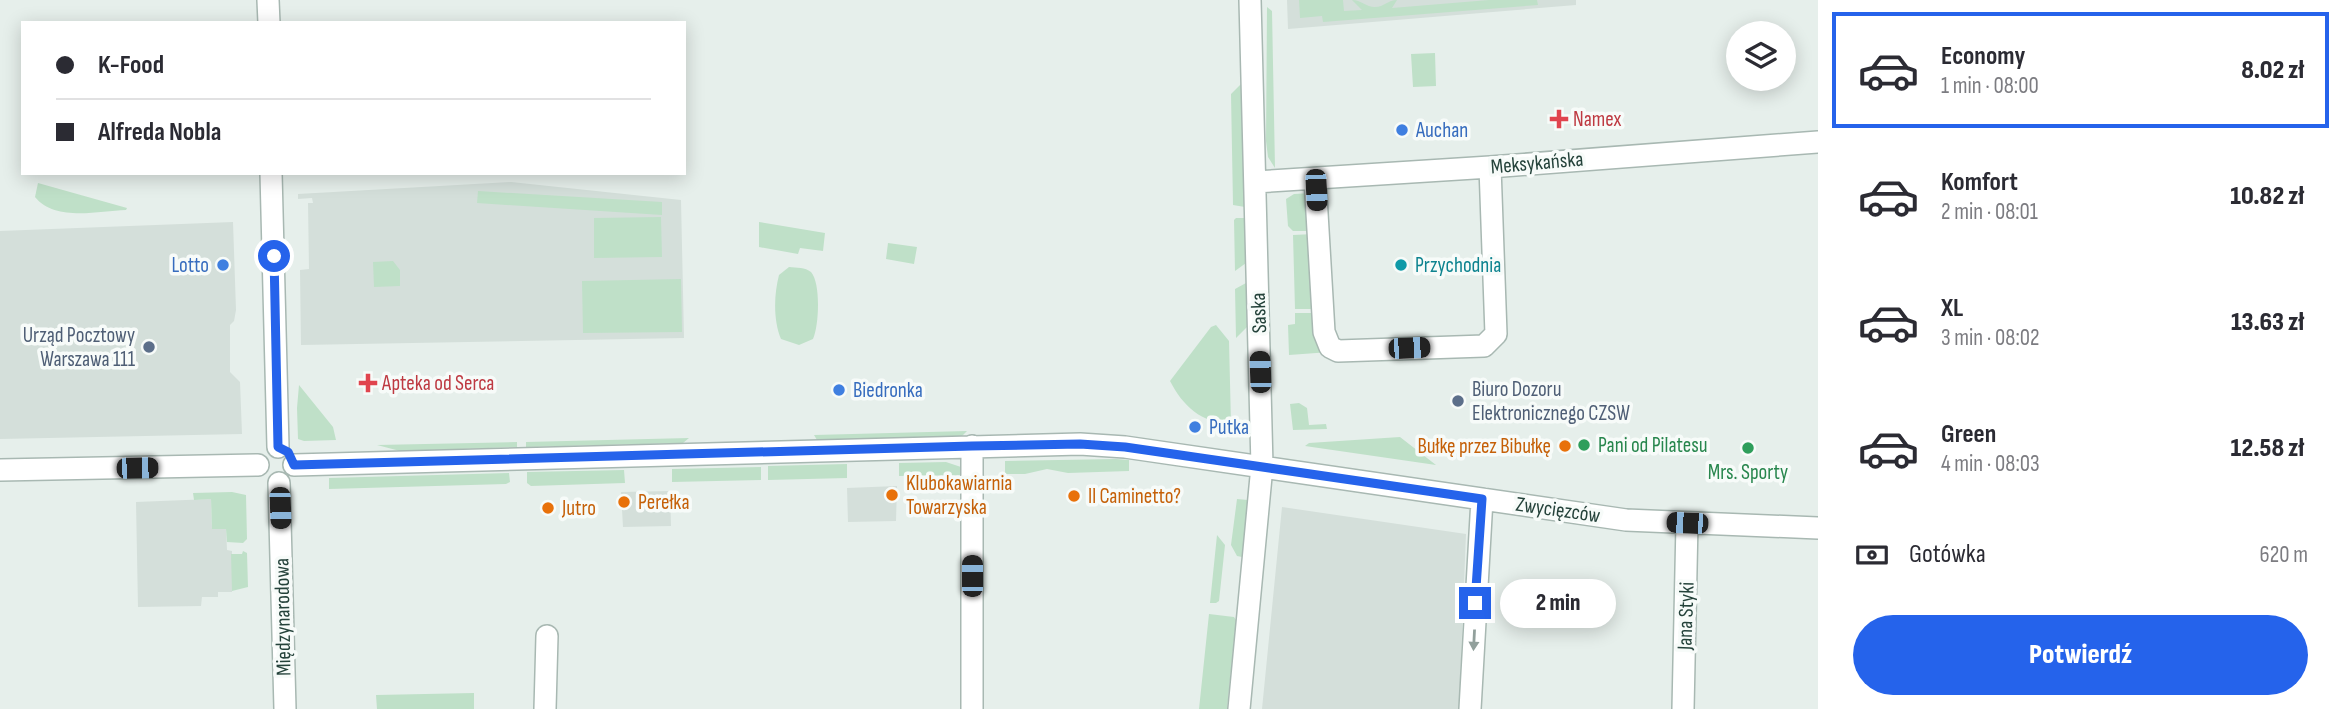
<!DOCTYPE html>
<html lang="pl">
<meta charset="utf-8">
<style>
:root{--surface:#fff;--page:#f2f2f3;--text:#2b2b33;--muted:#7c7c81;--line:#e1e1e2;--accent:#2563eb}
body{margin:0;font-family:"Sofia Sans Condensed",sans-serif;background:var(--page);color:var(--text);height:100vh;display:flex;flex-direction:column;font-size:26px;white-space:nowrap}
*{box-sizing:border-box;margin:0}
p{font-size:23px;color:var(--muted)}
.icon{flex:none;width:38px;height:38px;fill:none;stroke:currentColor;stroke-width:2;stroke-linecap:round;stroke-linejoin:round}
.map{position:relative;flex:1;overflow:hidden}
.sheet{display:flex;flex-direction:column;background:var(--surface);width:525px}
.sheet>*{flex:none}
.guide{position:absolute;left:21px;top:21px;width:665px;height:154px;border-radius:0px;box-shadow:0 4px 18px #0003;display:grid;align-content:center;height:154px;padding:0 35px;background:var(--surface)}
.fabs{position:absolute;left:1726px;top:21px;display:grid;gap:14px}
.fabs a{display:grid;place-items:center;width:70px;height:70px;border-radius:50%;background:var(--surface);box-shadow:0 4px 18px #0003;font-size:35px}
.end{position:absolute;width:32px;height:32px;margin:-16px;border:9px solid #2563eb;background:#fff;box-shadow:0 0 0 4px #fff}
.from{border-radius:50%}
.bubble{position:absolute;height:49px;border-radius:24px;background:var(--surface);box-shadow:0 4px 18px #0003;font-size:23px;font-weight:800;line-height:49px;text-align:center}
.car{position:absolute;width:21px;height:42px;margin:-21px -10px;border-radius:9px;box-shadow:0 0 5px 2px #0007;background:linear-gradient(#222 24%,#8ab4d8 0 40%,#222 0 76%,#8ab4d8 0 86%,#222 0)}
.guide b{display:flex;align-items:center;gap:24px;height:66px;font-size:26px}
.guide b+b{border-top:2px solid var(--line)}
.guide i{width:18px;height:18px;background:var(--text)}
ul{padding:12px 0 0;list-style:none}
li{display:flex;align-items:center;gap:21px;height:116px;margin:0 14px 10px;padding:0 21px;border:4px solid transparent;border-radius:0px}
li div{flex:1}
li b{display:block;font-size:26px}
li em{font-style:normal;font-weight:800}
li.selected{border-color:var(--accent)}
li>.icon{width:63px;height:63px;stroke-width:1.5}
.pay{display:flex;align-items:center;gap:18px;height:77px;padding:0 35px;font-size:26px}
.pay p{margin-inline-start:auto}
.cta{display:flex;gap:14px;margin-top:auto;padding:14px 35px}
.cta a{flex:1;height:80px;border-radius:42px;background:var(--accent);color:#fff;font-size:28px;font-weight:800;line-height:80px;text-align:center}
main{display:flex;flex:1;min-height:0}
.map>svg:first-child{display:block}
.built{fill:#d4dfda}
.green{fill:#bfe0c8}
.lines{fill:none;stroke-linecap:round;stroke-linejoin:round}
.minor-casing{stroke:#a8b8b2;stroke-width:24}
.minor{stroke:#fff;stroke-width:21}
.oneway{fill:#92a09c}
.route{stroke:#2563eb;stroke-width:9}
.health-dot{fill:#e0444e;stroke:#f7fbf9;stroke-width:2.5}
.shop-dot{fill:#3f7fe0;stroke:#f7fbf9;stroke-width:2.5}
.culture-dot{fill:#0f9aa8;stroke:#f7fbf9;stroke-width:2.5}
.service-dot{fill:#5c6f8a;stroke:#f7fbf9;stroke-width:2.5}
.leisure-dot{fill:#2e9e5b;stroke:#f7fbf9;stroke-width:2.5}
.food-dot{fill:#e8710a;stroke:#f7fbf9;stroke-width:2.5}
.labels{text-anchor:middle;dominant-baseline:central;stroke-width:7;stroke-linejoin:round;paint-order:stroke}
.health-label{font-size:21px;fill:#be3a42;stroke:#f7fbf9;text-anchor:start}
.shop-label{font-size:21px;fill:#366cbe;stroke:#f7fbf9;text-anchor:start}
.street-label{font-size:21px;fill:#24423a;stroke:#f7fbf9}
.culture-label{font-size:21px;fill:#0d838f;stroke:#f7fbf9;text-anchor:start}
.service-label{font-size:21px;fill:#4e5e75;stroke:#f7fbf9;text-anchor:end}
.leisure-label{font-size:21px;fill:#27864d;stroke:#f7fbf9;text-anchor:start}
.food-label{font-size:21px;fill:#c56008;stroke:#f7fbf9;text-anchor:start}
</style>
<main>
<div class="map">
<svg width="1818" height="709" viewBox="0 0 1818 709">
<rect width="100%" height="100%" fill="#e6efeb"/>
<path class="built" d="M1287 0H1576V5L1288 29Z
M511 182 681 200 684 338 301 345 300 270 309 269 308 203H313L312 198 298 199V194Z
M233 222 236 310 234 321 230 325V372L240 382 242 434 0 439V231Z
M897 486 896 521 848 522 847 488Z
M670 491 671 526 623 527 621 492Z
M211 499 212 529 226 528 227 550 232 551V592H218V597H202L201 606 138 607 136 502Z
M1282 507 1466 534 1459 709H1262Z"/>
<path class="green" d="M1299 0H1343L1344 11 1362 10 1352 0C1361 0 1366 7 1375 7 1384 7 1388 0 1397 0L1392 8 1489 0H1537L1538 5 1323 22 1322 16 1300 18Z
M1267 7 1272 11 1275 168 1268 157 1266 141Z
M1435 53 1436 86 1413 87 1411 54Z
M1241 84 1245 207 1233 205 1231 94Z
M38 183 127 208 126 210C98 211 55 222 35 197Z
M478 191 662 202V215L477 203Z
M1312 193 1314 231H1293L1288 226 1286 199 1294 194Z
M661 217 662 257 594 258V218Z
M1236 218H1245L1246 263 1235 271 1234 220Z
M759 222 825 233 823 251 800 248 798 254 759 247Z
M1314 234 1318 309H1295L1293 235Z
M888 243 917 247 914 264 886 259Z
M393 261 400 270V286L374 287 373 262Z
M789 267C797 268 805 267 811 272 821 283 819 326 813 339L799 345 781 339C773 320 774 294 779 275Z
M681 279 682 332 583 333 582 281Z
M1246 283 1247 327 1236 338 1235 289Z
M1295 313H1318L1330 352 1289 355 1288 325 1295 324Z
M1216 325 1229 341 1231 424C1201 423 1183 406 1170 381L1211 327Z
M299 385 333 427 336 440 304 441 298 439 297 408Z
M1299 403 1307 408 1309 425 1326 424 1327 429 1293 430 1290 404Z
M967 431 961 437 817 440 814 435Z
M1400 437 1436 465 1305 446 1309 443Z
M689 438 683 443 526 447V442Z
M517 442V447L400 451 377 445Z
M1116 459 1129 460V471L1068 473 1047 469 1025 474H1005V461Z
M946 462 961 467 964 475 899 476V463Z
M847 464V478L768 480V466Z
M761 467V480L672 482V469Z
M624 470 625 483 531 486 527 483V472Z
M509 473 510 482 506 484 329 489V478Z
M232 492 246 495 247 539 243 543 227 542 226 529H212L211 499 194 500 193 493Z
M1237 499 1248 500 1242 557 1237 556 1231 545Z
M1217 535 1225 545 1219 601 1216 603H1210Z
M243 551 247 553 248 587 232 591 231 554H242Z
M1209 614 1234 617 1236 620 1227 709H1199Z
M474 693V709H377L376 695Z"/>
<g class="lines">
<defs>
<path id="minor" d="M268 0 269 23
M271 173 278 447
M1315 179 1324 332 1330 347 1338 351 1484 346 1496 334 1490 167
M1255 182 1490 167 1818 142
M294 465 1080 444 1125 447 1626 520 1818 528
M0 470 258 465
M279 483 285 709
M545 709 547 636
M972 709V446
M1239 709 1262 466 1250 0
M1470 709 1482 499
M1683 709 1687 523"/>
</defs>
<use href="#minor" class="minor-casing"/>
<use href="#minor" class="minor"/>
</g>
<defs><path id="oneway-solid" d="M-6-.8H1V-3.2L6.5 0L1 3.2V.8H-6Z" transform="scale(1.75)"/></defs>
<use class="oneway" href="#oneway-solid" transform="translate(1474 640) rotate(93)"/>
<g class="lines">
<path class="route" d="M274 256 278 447 288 452 294 465 972 446 1080 444 1125 447 1482 499 1475 603"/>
</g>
<g class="health-dot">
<path d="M1555.5 108.5h7v7h7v7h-7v7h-7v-7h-7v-7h7z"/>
<path d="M364.5 372.5h7v7h7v7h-7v7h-7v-7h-7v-7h7z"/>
</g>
<g class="shop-dot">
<circle cx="1402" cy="130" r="7"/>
<circle cx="223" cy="265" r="7"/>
<circle cx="839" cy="390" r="7"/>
<circle cx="1195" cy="427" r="7"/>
</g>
<circle class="culture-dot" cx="1401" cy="265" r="7"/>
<g class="service-dot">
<circle cx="149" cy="347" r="7"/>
<circle cx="1458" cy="401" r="7"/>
</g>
<g class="leisure-dot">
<circle cx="1584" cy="445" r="7"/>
<circle cx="1748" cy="448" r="7"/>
</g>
<g class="food-dot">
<circle cx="1565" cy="446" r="7"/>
<circle cx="892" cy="495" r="7"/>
<circle cx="1074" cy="496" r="7"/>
<circle cx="624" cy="502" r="7"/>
<circle cx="548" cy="508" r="7"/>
</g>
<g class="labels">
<g class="health-label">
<text x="1573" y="119">Namex</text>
<text x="382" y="383">Apteka od Serca</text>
</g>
<g class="shop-label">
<text x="1416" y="130">Auchan</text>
<text x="209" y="265" text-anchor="end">Lotto</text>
<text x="853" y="390">Biedronka</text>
<text x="1209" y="427">Putka</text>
</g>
<g class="street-label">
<text transform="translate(1537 163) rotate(-5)">Meksykańska</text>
<text transform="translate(1259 313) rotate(-92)">Saska</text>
<text transform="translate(1558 510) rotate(8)">Zwycięzców</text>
<text transform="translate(1686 616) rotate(-88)">Jana Styki</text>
<text transform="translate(283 617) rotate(-91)">Międzynarodowa</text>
</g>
<g class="culture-label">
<text x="1415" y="265">Przychodnia</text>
</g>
<g class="service-label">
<text x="135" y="335">Urząd Pocztowy<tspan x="135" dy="24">Warszawa 111</tspan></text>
<text x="1472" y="389" text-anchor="start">Biuro Dozoru<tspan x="1472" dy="24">Elektronicznego CZSW</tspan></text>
</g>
<g class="leisure-label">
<text x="1598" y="445">Pani od Pilatesu</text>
<text x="1748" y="472" text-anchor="middle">Mrs. Sporty</text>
</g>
<g class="food-label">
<text x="1551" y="446" text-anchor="end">Bułkę przez Bibułkę</text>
<text x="906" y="483">Klubokawiarnia<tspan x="906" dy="24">Towarzyska</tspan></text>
<text x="1088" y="496">Il Caminetto?</text>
<text x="638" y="502">Perełka</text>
<text x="562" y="508">Jutro</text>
</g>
</g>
</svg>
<div class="fabs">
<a><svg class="icon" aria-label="layers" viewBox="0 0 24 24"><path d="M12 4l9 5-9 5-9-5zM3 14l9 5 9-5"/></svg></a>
</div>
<i class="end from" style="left:274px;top:256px"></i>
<i class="end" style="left:1475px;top:603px"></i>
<div class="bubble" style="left:1500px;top:579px;width:116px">2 min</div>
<i class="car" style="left:1316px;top:190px;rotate:177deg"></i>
<i class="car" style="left:1409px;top:348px;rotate:88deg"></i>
<i class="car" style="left:1260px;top:372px;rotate:358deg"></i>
<i class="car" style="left:137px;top:468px;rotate:89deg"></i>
<i class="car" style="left:280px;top:508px;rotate:178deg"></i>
<i class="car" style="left:1687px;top:523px;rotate:272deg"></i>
<i class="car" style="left:972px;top:576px;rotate:0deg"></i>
<div class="guide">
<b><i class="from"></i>K-Food</b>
<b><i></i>Alfreda Nobla</b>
</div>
</div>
<section class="sheet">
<ul>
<li class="selected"><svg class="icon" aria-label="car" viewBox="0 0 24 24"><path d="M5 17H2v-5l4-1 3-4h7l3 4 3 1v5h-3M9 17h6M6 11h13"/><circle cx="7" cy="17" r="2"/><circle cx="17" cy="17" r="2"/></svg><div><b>Economy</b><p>1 min · 08:00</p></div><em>8.02 zł</em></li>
<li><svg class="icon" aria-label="car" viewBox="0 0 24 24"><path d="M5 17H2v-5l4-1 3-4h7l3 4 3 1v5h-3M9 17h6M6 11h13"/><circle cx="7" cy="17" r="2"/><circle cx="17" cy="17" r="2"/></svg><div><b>Komfort</b><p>2 min · 08:01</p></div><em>10.82 zł</em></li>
<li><svg class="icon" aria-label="car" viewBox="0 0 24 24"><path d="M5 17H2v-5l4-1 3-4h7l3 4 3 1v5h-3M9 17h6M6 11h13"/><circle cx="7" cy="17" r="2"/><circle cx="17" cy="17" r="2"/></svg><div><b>XL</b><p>3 min · 08:02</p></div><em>13.63 zł</em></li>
<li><svg class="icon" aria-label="car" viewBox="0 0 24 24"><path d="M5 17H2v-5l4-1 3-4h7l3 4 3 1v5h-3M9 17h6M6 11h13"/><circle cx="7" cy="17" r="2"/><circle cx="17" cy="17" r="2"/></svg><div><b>Green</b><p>4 min · 08:03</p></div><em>12.58 zł</em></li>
</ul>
<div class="pay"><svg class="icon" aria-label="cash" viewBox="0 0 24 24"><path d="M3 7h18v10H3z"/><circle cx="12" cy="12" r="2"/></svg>Gotówka<p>620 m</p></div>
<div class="cta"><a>Potwierdź</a></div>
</section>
</main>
